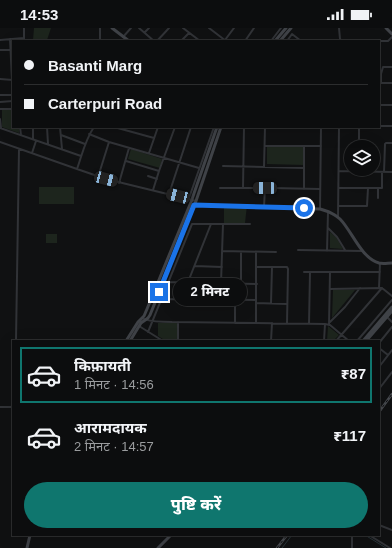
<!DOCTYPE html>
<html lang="hi">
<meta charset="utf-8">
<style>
:root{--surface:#0c0d0e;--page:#151617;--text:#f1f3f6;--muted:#9a9c9e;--line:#2c2d2e;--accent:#0f766e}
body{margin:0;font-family:Helvetica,"Noto Sans Devanagari",sans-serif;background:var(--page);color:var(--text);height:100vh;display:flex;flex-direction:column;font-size:15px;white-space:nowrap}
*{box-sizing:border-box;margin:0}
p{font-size:13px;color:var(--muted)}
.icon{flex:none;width:22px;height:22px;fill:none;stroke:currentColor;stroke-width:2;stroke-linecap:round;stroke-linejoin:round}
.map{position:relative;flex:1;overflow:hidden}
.sheet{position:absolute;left:12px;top:312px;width:368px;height:196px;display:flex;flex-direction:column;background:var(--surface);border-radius:0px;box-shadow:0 4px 16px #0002,0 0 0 1px var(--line)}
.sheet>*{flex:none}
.hud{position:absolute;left:12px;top:12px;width:368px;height:88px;border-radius:0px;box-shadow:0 4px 16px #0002,0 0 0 1px var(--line);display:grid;align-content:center;height:88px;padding:0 12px;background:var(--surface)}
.tools{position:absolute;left:344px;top:112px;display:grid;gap:8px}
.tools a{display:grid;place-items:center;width:36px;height:36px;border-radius:50%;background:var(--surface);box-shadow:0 4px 16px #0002,0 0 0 1px var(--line);font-size:20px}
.end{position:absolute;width:18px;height:18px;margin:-9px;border:5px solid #1a73e8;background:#fff;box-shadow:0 0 0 2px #fff}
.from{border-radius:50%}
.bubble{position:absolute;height:28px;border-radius:14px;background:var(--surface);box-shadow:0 4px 16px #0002,0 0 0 1px var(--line);font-size:13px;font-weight:800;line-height:28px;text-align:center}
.car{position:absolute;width:12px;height:24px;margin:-12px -6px;border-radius:5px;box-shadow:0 0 3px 1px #0007;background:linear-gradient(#222 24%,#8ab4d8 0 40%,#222 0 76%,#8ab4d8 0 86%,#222 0)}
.hud b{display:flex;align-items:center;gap:14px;height:38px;font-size:15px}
.hud b+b{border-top:1px solid var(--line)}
.hud i{width:10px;height:10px;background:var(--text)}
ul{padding:7px 0 0;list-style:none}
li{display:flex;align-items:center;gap:12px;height:56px;margin:0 8px 6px;padding:0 4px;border:2px solid transparent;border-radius:0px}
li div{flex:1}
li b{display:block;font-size:15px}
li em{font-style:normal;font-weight:800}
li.on{border-color:var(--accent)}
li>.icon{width:36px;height:36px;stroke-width:1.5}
.action{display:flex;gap:8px;margin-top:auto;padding:8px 12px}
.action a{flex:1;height:46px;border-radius:24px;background:var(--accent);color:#fff;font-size:16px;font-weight:800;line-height:46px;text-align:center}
.status{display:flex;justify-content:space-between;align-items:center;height:28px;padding:0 20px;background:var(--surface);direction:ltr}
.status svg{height:11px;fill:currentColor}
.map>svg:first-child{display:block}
.green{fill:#1d251d}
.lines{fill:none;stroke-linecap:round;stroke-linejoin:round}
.stream{stroke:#283338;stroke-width:1}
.street{stroke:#313337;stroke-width:2}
.secondary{stroke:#3f4247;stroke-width:3}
.rail-casing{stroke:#484b50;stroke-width:2.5}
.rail{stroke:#0b0c0d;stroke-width:1;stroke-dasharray:3;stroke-linecap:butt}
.route{stroke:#1a73e8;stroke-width:5}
</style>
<div class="status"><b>14:53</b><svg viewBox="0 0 49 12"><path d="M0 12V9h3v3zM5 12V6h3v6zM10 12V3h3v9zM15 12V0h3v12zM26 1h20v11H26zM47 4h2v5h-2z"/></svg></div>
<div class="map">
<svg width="392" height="520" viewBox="0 0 392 520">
<rect width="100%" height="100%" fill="#101112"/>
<path class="green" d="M34 0H51L47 12H33Z
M2 82H13V99H19V105L2 99Z
M267 118 304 119V137L267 136Z
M131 121 162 131 160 140 128 131Z
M39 159H74V176H39Z
M224 176 247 177 245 195 224 196Z
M330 204 336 209 343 221 330 220Z
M46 206H57V215H46Z
M333 262H355L332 290Z
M158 295H177V313H166L158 308Z
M328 298 339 307 333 313H327Z"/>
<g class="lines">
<path class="stream" d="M365 507 386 520
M282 520 292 507"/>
<path class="street" d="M24 0V13
M100 0V13
M139 0 154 13
M183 0 200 13
M209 0 226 13
M339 0 340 11 342 13
M145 4 149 0
M123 9 131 0
M10 11 12 52
M0 12 24 10
M225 12 234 0
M157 13 169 0
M181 13 189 5
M245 13 254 0
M271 13 281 0
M287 13 292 6 301 13
M379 13H388L392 9
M0 22H11
M392 39H383L381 46V55H392
M0 51 13 52
M379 65V76
M0 67H13
M0 74 13 73
M379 77H392
M0 81H13
M0 91 1 100
M379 98H392
M20 99 21 107
M33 99V111
M47 99 48 116
M60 99 62 121
M114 99 154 110
M0 100 81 128
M89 106 109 114 199 140
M61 107 85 116
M0 114 77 141 106 151 196 173
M265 118H321
M359 119V99
M32 125 36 113
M149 125 158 99
M126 133 159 143
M223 138 304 140
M264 139 265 99
M77 141C82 127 85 112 94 99
M339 143 392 144
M384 144 385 116 386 115H392
M148 148 157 151
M98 149 109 114
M119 155 129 120
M220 160H272L320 161
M243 160 244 99
M339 160H382V144
M304 161V118
M153 162 159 143 175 99
M169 166 191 99
M189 170 214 99
M378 170V160
M338 178H367L368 160
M264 179 265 160
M320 181 321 99
M338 189 339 99
M328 200 337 209 345 222
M298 222 362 223
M222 223 276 224
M327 223 328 184
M241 224V256
M195 238 222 239
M257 239H287L288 241 287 295
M304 244H380
M169 254 257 256
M188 254 211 196
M221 255 223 196
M379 260 380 235
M330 261 382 260 392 268
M162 271 256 272
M235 272V295
M256 275 287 276
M271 275 272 239
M387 289 392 294
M142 290C150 295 163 293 172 294L325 296 330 297 349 313
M178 294V313
M330 294 345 279 360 260
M256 295V224
M309 296 310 244
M329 297 330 244
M139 298 163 313
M148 304 192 196H250
M16 313 19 121
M271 313 272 295
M324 313 325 296
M336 313 382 260
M357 313 392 272
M379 315 392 299
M379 320 388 327
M379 339 392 322
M379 361 392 344
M0 379H11L13 377
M379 497 392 502
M369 507 390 520
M352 520V507"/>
<path class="secondary" d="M112 0 129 13
M386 0 392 6
M275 13 286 0
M280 13 291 0
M194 177 320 181C327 183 334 185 340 191 352 203 361 230 379 235 383 236 388 235 392 235
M126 313 138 294 144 288 147 281 191 174 217 99
M130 313 141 295 148 290 150 287 196 173 221 99
M363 313 392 279
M366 313 392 283
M27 520 30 507
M158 520 171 507"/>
<defs>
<path id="rail" d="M379 384 392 366
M277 520 287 507"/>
</defs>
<use href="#rail" class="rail-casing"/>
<use href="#rail" class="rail"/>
</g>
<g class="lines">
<path class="route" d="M159 264 194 177 304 180"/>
</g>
</svg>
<div class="tools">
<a><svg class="icon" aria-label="layers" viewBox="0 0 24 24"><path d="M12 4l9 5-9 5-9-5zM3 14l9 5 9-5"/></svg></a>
</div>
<i class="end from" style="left:304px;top:180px"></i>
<i class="end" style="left:159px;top:264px"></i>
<div class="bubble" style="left:173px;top:250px;width:74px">2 मिनट</div>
<i class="car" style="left:106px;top:151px;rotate:105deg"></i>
<i class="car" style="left:265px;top:160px;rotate:271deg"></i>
<i class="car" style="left:178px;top:168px;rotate:284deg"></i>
<div class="hud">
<b><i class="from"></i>Basanti Marg</b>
<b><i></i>Carterpuri Road</b>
</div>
<section class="sheet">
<ul>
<li class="on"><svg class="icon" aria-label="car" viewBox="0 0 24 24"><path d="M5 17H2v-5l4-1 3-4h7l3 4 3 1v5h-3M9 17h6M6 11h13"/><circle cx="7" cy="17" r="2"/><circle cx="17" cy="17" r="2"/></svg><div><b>किफ़ायती</b><p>1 मिनट · 14:56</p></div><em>₹87</em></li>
<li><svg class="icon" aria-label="car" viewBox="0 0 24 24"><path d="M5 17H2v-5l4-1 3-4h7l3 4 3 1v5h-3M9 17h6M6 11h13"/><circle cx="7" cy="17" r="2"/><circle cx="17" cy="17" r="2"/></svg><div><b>आरामदायक</b><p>2 मिनट · 14:57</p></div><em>₹117</em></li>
</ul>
<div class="action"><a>पुष्टि करें</a></div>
</section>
</div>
